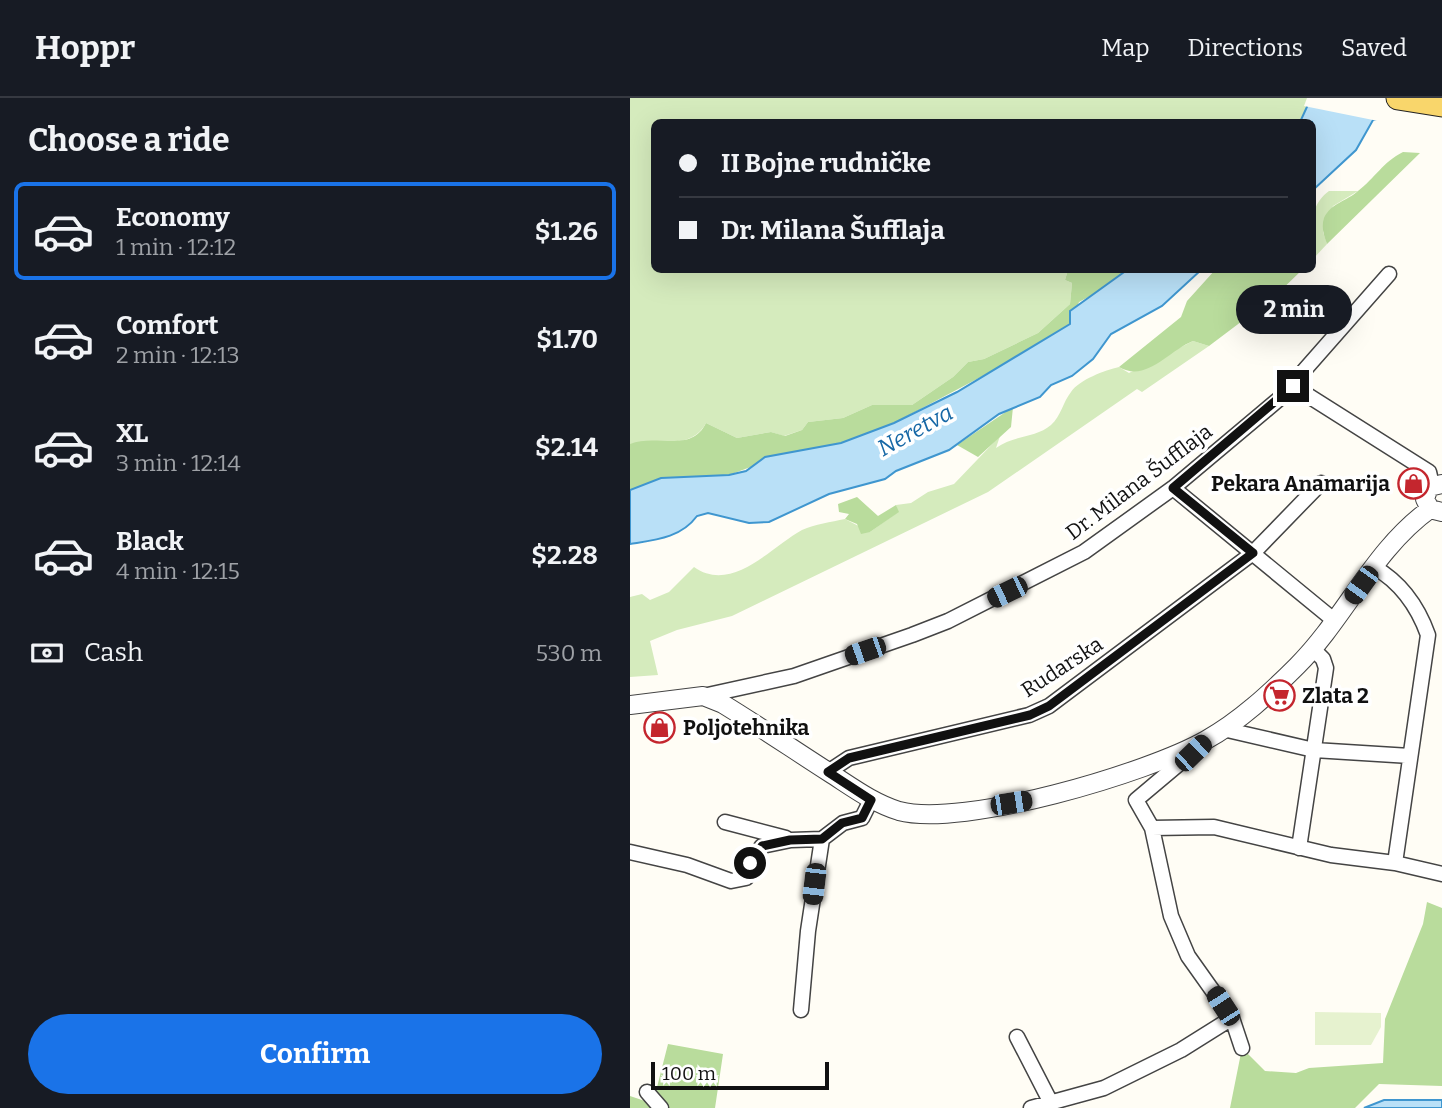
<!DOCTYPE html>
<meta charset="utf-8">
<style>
:root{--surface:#171b24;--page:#20242c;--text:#f1f3f6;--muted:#9ea1a6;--line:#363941;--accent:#1a73e8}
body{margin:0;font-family:Bitter,serif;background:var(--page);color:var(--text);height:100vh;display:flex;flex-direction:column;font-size:26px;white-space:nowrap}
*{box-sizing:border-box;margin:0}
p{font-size:23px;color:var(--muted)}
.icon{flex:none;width:38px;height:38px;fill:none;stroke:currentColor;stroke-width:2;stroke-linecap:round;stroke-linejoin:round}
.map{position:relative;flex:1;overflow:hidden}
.drawer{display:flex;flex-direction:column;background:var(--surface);width:630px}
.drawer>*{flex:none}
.hud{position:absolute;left:21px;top:21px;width:665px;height:154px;border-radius:10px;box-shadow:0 7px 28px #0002;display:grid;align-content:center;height:154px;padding:0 28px;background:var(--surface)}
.scale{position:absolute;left:21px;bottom:18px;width:178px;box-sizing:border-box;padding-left:7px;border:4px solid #111;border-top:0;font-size:19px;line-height:24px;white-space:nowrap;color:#111;-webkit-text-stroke:5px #fff;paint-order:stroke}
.end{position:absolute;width:32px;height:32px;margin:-16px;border:9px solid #111;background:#fff;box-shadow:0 0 0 4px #fff}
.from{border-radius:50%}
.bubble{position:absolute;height:49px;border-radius:24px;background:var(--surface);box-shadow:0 7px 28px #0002;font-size:23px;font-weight:700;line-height:49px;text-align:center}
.car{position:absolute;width:21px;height:42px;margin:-21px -10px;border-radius:9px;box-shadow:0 0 5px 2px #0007;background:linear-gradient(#222 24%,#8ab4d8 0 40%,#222 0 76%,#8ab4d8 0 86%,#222 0)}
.hud b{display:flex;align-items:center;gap:24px;height:66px;font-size:26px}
.hud b+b{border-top:2px solid var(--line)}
.hud i{width:18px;height:18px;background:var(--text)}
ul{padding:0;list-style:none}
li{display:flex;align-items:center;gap:21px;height:98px;margin:0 14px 10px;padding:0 14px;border:4px solid transparent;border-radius:10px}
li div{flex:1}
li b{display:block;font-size:26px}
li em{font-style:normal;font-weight:700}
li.selected{border-color:var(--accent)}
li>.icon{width:63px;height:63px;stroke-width:1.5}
h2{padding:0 28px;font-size:32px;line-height:84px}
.pay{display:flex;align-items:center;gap:18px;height:77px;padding:0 28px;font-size:26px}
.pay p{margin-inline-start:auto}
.action{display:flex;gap:14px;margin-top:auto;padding:14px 28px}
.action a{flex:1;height:80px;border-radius:42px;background:var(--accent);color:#fff;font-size:28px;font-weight:700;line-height:80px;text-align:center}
header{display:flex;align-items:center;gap:42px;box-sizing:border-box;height:98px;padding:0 35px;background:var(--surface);border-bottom:2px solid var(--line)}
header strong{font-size:33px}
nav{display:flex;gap:38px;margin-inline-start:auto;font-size:24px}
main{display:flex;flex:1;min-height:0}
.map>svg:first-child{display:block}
.green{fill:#d5ebbd}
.forest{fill:#b9dc9c}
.pitch{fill:#e6f2cf}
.water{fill:#b9e0f7;stroke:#3f96cf;stroke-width:2}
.pier{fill:#fffdf5}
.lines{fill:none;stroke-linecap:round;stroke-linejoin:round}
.minor-casing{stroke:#444;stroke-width:17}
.tertiary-casing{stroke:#444;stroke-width:20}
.primary-casing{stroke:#222;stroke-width:25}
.minor{stroke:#fff;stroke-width:14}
.tertiary{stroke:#fff;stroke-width:18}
.primary{stroke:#f9d66b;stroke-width:23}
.route{stroke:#111;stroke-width:9}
.labels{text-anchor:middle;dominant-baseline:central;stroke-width:7;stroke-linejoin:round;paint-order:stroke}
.street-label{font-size:21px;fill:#111;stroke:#fff}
.poi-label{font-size:21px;font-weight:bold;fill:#111;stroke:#fff;text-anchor:start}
.water-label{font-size:23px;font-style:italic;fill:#1768a6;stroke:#fff}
</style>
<header>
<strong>Hoppr</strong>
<nav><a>Map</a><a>Directions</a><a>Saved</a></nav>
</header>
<main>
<section class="drawer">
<h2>Choose a ride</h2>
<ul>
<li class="selected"><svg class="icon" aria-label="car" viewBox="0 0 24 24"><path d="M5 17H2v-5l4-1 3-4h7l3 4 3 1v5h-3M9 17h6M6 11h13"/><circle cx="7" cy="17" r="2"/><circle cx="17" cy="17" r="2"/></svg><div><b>Economy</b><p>1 min · 12:12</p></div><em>$1.26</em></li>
<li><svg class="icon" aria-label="car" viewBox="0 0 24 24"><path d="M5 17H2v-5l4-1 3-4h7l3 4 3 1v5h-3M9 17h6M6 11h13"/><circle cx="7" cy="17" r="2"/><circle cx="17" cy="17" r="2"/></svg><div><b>Comfort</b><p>2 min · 12:13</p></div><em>$1.70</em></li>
<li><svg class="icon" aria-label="car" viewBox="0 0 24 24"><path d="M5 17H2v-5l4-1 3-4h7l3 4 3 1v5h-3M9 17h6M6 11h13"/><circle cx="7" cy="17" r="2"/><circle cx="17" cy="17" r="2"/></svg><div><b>XL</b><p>3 min · 12:14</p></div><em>$2.14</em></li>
<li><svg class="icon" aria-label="car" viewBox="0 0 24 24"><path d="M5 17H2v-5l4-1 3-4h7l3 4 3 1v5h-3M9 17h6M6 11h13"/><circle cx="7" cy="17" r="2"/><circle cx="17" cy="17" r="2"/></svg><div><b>Black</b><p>4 min · 12:15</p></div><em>$2.28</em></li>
</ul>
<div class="pay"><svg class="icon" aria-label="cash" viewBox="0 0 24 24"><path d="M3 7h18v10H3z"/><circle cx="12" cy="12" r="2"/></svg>Cash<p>530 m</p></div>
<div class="action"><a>Confirm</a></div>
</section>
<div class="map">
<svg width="812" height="1010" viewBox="0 0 812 1010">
<rect width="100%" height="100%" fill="#fffdf5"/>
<path class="green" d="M0 0H681L670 24H24V172H438L435 182 442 185 440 206 408 235 354 261 338 264 323 279 282 307H242L213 320 178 324 172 332 154 338 141 334 107 340 76 325C63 351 26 344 0 346Z
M699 93H728L703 108 693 134 697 146 683 161C683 135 676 110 699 93Z
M563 243 579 248 512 294 507 291 358 394 102 518 47 532 20 543 28 577 0 579V499L12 496 20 502 39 494 64 469C102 496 141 449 172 432 185 426 201 424 215 421L240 434 268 414 266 407 281 405 298 394 324 386 370 338 366 350C384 337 406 340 421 327 431 318 433 304 441 294 449 282 475 272 489 269L499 275Z"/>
<path class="forest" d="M773 54 790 55 697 146C694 138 691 129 694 120 701 105 717 103 728 93 745 80 753 64 773 54Z
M438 172H497L475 190 449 204 440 226 398 254 264 325 211 345 126 367 99 377 31 380 0 392V346C26 335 61 356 76 325L107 340 141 334 155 338 172 332 178 324 213 320 242 307H282L323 279 338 264 354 261 408 235 440 206 442 185 435 182Z
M585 172H672L644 199 579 248 563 243C538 253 516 285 489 269L551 219 557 203Z
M383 309 381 329 348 359 327 347Z
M227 399 248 418 266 407 269 414 240 434 231 436 227 426 215 421 219 416 209 414 208 406Z
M797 804 812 810V988L749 986 725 1010H600L612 950 635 973 666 975 679 970 753 965 755 921 793 826Z
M38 946 93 956 85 1010H0V998L21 1005 24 1001Z"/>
<path class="pitch" d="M685 914 751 915V929L741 947H685Z"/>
<path class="water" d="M681 0 751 20 743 22 726 52 683 92 682 24H670Z
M497 172H571L532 208 481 236 463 261 442 278 421 287 410 299 369 316 319 352 266 373 255 381 199 396 139 424 119 425 78 415 67 418C51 440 25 442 0 446V392L31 380 99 377 116 373 135 359 211 345 264 325 327 294 440 226V213Z
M754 1002H812V1010H734Z"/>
<path class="pier" d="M677 0H770L753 24 674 8Z"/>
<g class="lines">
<defs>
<path id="minor" d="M663 288 799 374 802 387
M543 390 705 523
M744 469C770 484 788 509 798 537L765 765
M73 598 164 578 282 537 318 523 454 454 543 390 649 301 759 176
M593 631 684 652 780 658
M569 649 506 702 522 730 541 818 558 858 602 920 612 950
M198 674 219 660 399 617 419 608 623 455 691 385
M95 724 156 740
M522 730 584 729 701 757 765 765 812 776
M669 750 696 570 693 561 683 551
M0 754 57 767 101 783 116 780 120 765 132 748 161 742 192 741 213 725 232 720 241 702
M171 912 178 833 192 741
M387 939 421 1005
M17 994 31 1010
M401 1010 474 990 551 952 602 920"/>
<path id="tertiary" d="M812 386 799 389 795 401 800 411 812 414
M0 607 73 598 93 606C129 628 164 652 200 675 222 689 243 705 269 713 333 730 518 675 576 642 610 623 640 595 667 568 716 519 743 452 800 411"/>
<path id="primary" d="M768 0 812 7"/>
</defs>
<use href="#minor" class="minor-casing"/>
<use href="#tertiary" class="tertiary-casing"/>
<use href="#primary" class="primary-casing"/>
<use href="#minor" class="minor"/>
<use href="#tertiary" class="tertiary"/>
<use href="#primary" class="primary"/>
</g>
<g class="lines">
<path class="route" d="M120 765 132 748 160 742 192 741 212 725 232 720 241 702 198 674 219 660 400 617 419 608 623 455 543 390 663 288"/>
</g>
<defs>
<symbol id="shop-ring" viewBox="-11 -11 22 22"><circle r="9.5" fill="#fff" stroke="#c4262e" stroke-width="1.5"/><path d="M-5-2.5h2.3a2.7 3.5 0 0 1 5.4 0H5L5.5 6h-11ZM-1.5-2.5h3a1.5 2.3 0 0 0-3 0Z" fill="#c4262e"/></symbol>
<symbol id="supermarket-ring" viewBox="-11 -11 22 22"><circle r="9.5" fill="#fff" stroke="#c4262e" stroke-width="1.5"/><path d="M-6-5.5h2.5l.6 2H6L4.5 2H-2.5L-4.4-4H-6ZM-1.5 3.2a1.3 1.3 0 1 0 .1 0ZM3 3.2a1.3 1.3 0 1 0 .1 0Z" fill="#c4262e"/></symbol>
</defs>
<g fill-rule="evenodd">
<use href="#shop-ring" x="766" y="368" width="35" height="35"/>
<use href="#supermarket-ring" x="632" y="580" width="35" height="35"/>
<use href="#shop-ring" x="12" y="612" width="35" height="35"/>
</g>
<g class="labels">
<g class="street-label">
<text transform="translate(509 384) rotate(-37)">Dr. Milana Šufflaja</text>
<text transform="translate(432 569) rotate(-33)">Rudarska</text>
</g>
<g class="poi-label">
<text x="760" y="386" text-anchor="end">Pekara Anamarija</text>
<text x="672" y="598">Zlata 2</text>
<text x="53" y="630">Poljotehnika</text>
</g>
<g class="water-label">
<text transform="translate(285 332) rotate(-29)">Neretva</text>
</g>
</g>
</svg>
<div class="scale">100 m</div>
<i class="end from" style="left:120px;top:765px"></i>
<i class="end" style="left:663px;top:288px"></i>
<div class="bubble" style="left:606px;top:187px;width:116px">2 min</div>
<i class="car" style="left:731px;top:487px;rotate:216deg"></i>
<i class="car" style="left:377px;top:494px;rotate:244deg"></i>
<i class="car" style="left:235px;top:553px;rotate:251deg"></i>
<i class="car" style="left:563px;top:655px;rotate:46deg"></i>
<i class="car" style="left:381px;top:705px;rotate:81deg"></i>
<i class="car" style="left:184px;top:786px;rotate:187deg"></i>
<i class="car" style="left:593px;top:908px;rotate:327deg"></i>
<div class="hud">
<b><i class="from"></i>II Bojne rudničke</b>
<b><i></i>Dr. Milana Šufflaja</b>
</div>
</div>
</main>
